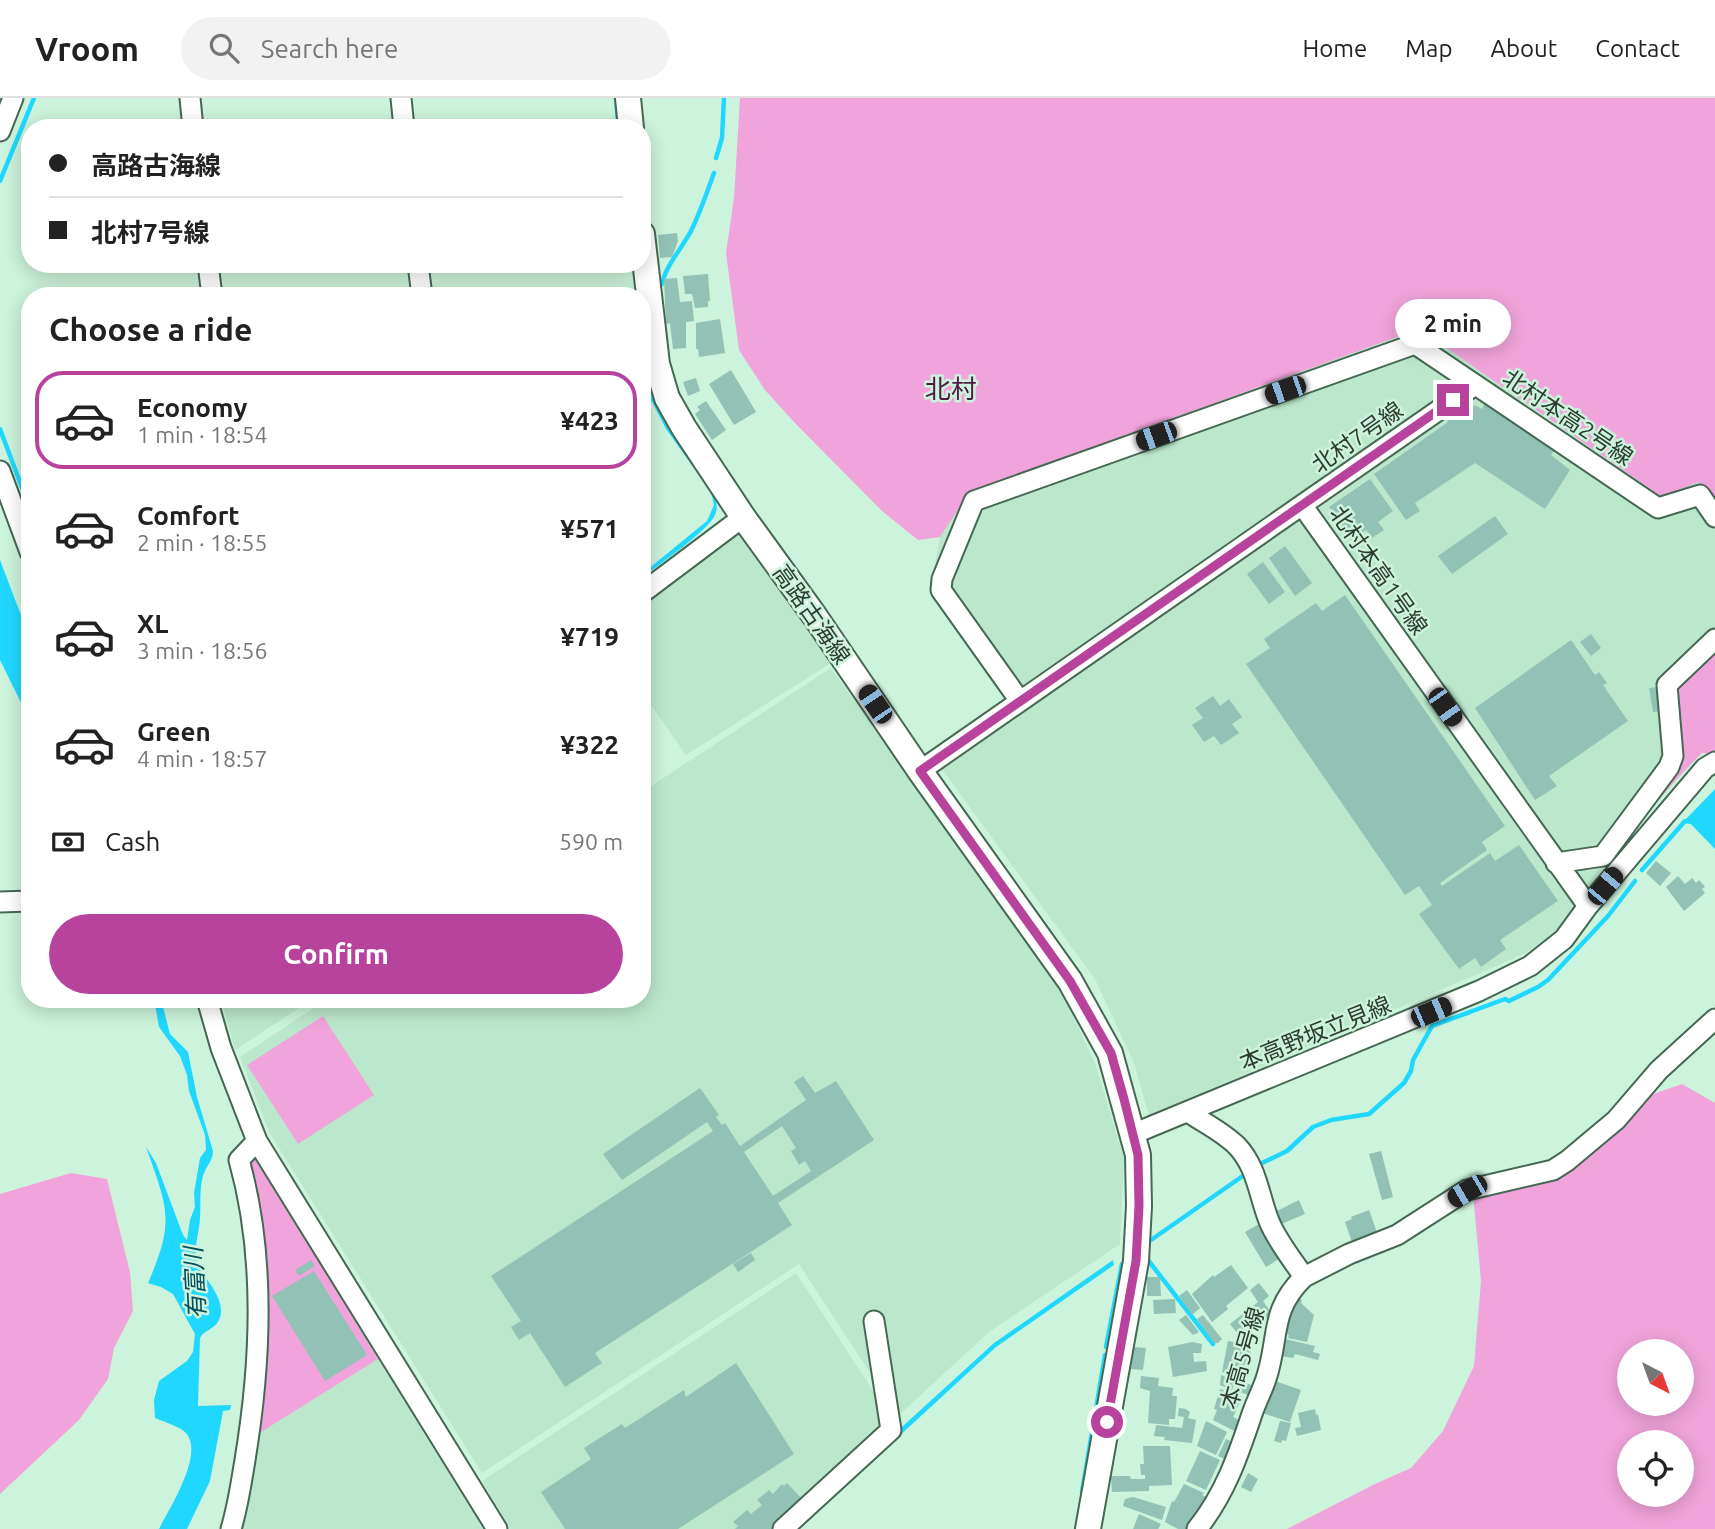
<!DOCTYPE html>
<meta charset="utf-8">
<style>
:root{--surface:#fff;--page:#f2f2f2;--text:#222;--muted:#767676;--line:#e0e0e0;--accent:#b7439d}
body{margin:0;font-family:Ubuntu,"Noto Sans JP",sans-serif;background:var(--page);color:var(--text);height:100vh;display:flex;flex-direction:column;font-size:26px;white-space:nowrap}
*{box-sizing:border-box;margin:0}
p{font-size:23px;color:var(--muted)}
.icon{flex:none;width:38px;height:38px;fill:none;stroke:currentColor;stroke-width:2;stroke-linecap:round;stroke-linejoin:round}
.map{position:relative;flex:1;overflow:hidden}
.details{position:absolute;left:21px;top:189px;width:630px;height:721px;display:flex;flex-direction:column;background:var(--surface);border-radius:28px;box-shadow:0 4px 18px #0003}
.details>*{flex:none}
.guide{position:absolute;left:21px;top:21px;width:630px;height:154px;border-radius:28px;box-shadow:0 4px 18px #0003;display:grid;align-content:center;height:154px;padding:0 28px;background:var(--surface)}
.needle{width:46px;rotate:139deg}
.tools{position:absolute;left:1617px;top:1241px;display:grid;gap:14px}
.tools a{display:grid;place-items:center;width:77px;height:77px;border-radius:50%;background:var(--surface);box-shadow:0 4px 18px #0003;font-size:35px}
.end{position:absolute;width:32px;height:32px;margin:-16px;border:9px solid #b7439d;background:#fff;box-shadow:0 0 0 4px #fff}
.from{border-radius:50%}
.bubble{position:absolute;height:49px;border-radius:24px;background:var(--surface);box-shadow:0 4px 18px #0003;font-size:23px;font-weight:700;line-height:49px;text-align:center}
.car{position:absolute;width:21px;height:42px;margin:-21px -10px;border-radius:9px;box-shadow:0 0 5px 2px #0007;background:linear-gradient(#222 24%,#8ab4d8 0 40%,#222 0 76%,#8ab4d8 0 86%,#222 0)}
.guide b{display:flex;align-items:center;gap:24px;height:66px;font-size:26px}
.guide b+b{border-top:2px solid var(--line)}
.guide i{width:18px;height:18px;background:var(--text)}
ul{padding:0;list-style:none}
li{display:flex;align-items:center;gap:21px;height:98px;margin:0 14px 10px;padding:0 14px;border:4px solid transparent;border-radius:28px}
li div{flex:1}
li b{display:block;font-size:26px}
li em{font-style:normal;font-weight:700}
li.selected{border-color:var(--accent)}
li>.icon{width:63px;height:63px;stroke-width:1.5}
h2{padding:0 28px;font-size:32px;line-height:84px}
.pay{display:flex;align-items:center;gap:18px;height:77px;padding:0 28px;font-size:26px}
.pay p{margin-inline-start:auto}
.action{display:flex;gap:14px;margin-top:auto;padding:14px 28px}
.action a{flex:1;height:80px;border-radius:42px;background:var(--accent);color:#fff;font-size:28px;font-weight:700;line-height:80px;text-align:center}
header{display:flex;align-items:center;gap:42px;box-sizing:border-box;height:98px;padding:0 35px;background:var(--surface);border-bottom:2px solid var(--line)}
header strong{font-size:33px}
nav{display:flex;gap:38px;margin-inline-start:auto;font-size:24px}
.search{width:490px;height:63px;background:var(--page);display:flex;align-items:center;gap:18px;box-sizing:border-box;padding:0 24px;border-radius:38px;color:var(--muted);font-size:26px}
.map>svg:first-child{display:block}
.built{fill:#bbe8cc}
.green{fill:#f1a4db;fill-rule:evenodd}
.water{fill:#20d8ff}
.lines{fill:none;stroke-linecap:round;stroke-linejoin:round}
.stream{stroke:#20d8ff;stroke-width:4.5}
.building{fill:#92c1b5;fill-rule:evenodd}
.minor-casing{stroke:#456853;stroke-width:23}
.major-casing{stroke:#456853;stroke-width:28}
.minor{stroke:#fff;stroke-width:19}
.major{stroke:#fff;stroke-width:24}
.route{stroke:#b7439d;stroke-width:9}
.labels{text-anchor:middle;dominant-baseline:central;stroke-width:5;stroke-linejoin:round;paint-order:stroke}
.street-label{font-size:23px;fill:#2d3c32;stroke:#ccf3db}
.water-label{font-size:24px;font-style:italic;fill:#024d5c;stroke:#ccf3db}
.quarter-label{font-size:26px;fill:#501944;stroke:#ccf3db}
</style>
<header>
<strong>Vroom</strong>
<div class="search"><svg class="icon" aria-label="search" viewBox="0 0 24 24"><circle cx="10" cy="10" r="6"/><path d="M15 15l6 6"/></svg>Search here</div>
<nav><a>Home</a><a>Map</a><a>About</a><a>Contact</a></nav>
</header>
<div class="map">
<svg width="1715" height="1431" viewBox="0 0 1715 1431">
<rect width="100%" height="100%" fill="#ccf3db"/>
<path class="built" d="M1419 231 1661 399 1698 383 1715 407V547L1678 648 1606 764 1562 828 1524 856 1149 1017 1134 965 1095 881 942 671 1023 616 931 490 940 439 970 394Z
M741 433 832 564 686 657 642 594V505Z
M831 570 1064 898 1096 968 1124 1061 1120 1146 989 1234 898 1318 799 1166 482 1375 269 1034 240 959 327 901H642V694Z
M221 901H313L235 952Z
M796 1175 879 1302 886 1327 773 1431H511L482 1383Z
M378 1261 483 1431H237L258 1336Z"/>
<path class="green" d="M740 0H1715V407L1698 384 1662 399 1419 231 970 394 940 439 918 442 882 413 794 324 765 292 739 252 726 155 734 100Z
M1715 547V656L1702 655C1668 688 1640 725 1611 763L1606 764 1681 661 1673 597 1677 583Z
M323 918 374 997 298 1046 247 967Z
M1682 986 1715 1005V1431H1287L1375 1386 1411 1370 1443 1333 1474 1268 1481 1183 1473 1095 1542 1078 1639 1001ZM1629 1253H1682V1306H1629ZM1629 1344H1682V1396H1629Z
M256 1059 378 1261 258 1336 247 1069Z
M71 1075 107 1081 130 1174 133 1213 114 1250 108 1281 79 1322 0 1396V1096Z"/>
<path class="water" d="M642 256C645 282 656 308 669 331 682 352 726 393 715 417 709 432 657 468 642 480V476L707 423 714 407 711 394 666 331 649 298 642 278Z
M0 462 30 541V623L0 562Z
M1715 691V751L1686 721Z
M154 901H161L170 936 188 954 197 999 213 1053C213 1063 206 1068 203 1078 199 1092 201 1106 200 1121 199 1134 195 1144 196 1158 199 1179 229 1199 219 1222 215 1231 204 1232 200 1240L198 1308 231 1307 230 1312 223 1313 210 1383 187 1431H159C169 1411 206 1354 185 1334 178 1328 164 1324 155 1320L154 1302 159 1283 187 1263 193 1254 195 1236 173 1196 161 1189 148 1185C175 1123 168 1111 146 1049L156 1065 183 1137 187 1142 190 1122 195 1109 194 1095 200 1060 206 1052 205 1037 189 993 187 977 180 958 159 929Z
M1113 1162 1114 1167 996 1249 798 1431H790L994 1245Z"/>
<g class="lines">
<path class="stream" d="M616 0 618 23
M716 60 722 40 724 0
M0 83 34 0
M662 186C666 167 682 150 691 133 700 115 707 94 714 75
M0 331 30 411
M1642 772 1685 723 1693 724
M1256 1068 1287 1053 1313 1029 1331 1022 1369 1016 1404 985 1411 973 1413 962 1432 928 1505 901 1509 903 1538 889 1548 882 1608 818 1635 783
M1151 1142 1247 1075
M1148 1162 1213 1246
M1106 1249 1122 1166
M1082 1394 1105 1257"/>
</g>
<path class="building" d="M677 135 678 143 672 159 660 160 658 137Z
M708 176 710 203H708V209L695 210 692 196H685L683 178Z
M677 180 680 204 692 203 694 223 686 224V250L673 251 670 225 666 226 664 181Z
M720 221 725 255 699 259 698 251H696V225Z
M731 272 756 314 734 327 709 286Z
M696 280 700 293 688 298 683 284Z
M706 303 726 332 712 342 695 316 700 312 697 309Z
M1469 304 1472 310 1475 307 1482 311 1484 306 1533 337 1535 334 1540 339 1538 342 1554 353 1551 357 1570 372 1545 411 1475 365 1415 405 1420 413 1406 422 1374 376 1448 324 1446 321Z
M1370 381 1393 413 1378 424 1384 432 1372 440 1366 432 1351 442 1329 409Z
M1495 418 1508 436 1452 476 1438 458Z
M1285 448 1312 485 1295 498 1269 460Z
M1263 464 1285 494 1269 506 1247 476Z
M1345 497 1505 728 1482 744 1487 752 1440 785 1442 788 1490 755 1495 763 1519 747 1558 803 1500 842 1506 851 1481 869 1475 860 1459 871 1419 816 1432 807 1419 788 1405 797 1246 566 1270 550 1264 541 1316 505 1322 513Z
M1591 536 1601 550 1591 558 1580 544Z
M1571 542 1595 577 1599 574 1607 585 1603 587 1628 623 1549 678 1557 688 1535 702 1475 610Z
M1658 589 1661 613 1653 614 1649 590Z
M1213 598 1220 608 1229 601 1242 619 1232 626 1239 635 1221 647 1214 638 1204 644 1192 627 1203 620 1195 610Z
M1656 763 1671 775 1660 788 1646 775Z
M1678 778 1685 786 1692 780 1696 785 1699 782 1705 789 1702 791 1705 795 1684 813 1666 789Z
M803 978 815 995 836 983 874 1042 778 1105 792 1127 595 1255 602 1265 565 1289 530 1235 519 1242 511 1229 521 1223 491 1178 713 1033 707 1024 622 1082 603 1056 700 990 719 1017 716 1019 722 1027 725 1025 740 1048 806 1002 794 984ZM782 1028 796 1050 791 1053 799 1067 805 1063 811 1073 773 1098 744 1054Z
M1381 1053 1393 1099 1382 1102 1369 1056Z
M1299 1102 1305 1116 1279 1127 1273 1115Z
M1369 1112 1379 1140 1354 1150 1345 1124 1352 1121 1351 1119Z
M1259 1126 1280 1160 1266 1169 1245 1134Z
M751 1155 755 1162 738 1174 733 1166Z
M311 1162 315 1168 299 1178 295 1172Z
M1231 1167 1248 1190 1226 1208 1228 1211 1212 1224 1192 1196 1213 1177 1214 1179Z
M314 1173 367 1257 325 1283 272 1198Z
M1147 1179H1160L1161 1198H1147Z
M1259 1185 1269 1198 1263 1203 1272 1216 1253 1230 1250 1226 1237 1235 1230 1226 1258 1204 1250 1192Z
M1187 1192 1200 1210 1192 1217 1179 1198Z
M1290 1197 1302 1202 1301 1205 1314 1217 1307 1244 1288 1240 1289 1237 1285 1235 1291 1214Z
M1175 1201 1176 1215 1154 1216 1153 1202Z
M1186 1217 1199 1234 1193 1237 1179 1222Z
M1203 1217 1222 1241 1218 1245H1214L1197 1221Z
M1285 1241 1315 1248 1313 1254 1320 1256 1318 1262 1295 1256 1293 1260 1281 1258Z
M1228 1243 1252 1247 1245 1279 1222 1274Z
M1192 1244 1202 1246 1201 1255H1193L1194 1264 1206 1263 1207 1273 1173 1279 1168 1249Z
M1134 1249 1146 1250 1143 1272 1131 1271Z
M736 1265 794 1356 678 1431H565L541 1394 591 1361 584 1350 622 1326 625 1330 684 1292 686 1299Z
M1221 1277 1236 1283 1232 1292 1220 1287Z
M1141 1278 1159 1280 1158 1288 1173 1290 1172 1298H1177L1175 1321H1169V1327L1148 1325 1150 1293 1140 1290Z
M1269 1281 1301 1292 1290 1324 1262 1315Z
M1240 1283 1254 1288 1250 1298 1236 1292Z
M1220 1291 1242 1299 1233 1319 1245 1325 1242 1337 1213 1322 1217 1312 1214 1311Z
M1179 1310 1186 1311 1190 1314 1188 1320 1196 1322 1192 1345 1164 1342 1165 1339 1154 1338 1156 1327 1182 1330 1184 1319 1178 1318Z
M1315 1311 1316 1317 1318 1316 1321 1332 1297 1338 1295 1330 1301 1329 1298 1315Z
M1206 1323 1227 1334 1216 1357 1197 1348Z
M1280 1323 1291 1325 1286 1343 1282 1342 1281 1345 1274 1343Z
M1226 1341 1237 1346 1229 1363 1218 1358Z
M1143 1348H1170L1172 1387 1149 1388V1393L1112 1394 1111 1378H1130L1131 1381H1145V1377H1141L1140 1366H1144Z
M1200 1353 1220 1362 1206 1392 1186 1383Z
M1248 1375 1258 1381 1251 1394 1241 1389Z
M787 1385 803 1402 772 1431H735L738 1428 733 1424 747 1412 751 1416 762 1407 757 1402 769 1392 773 1396 782 1386 784 1388Z
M1184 1386 1204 1395 1202 1397 1212 1402 1207 1413 1200 1410 1189 1431H1178L1165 1424 1172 1403 1174 1404Z
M1133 1399 1166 1409 1162 1422 1123 1408 1125 1401Z
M1139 1416 1161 1426 1158 1431H1133Z"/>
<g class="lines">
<defs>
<path id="minor" d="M190 0 193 30
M401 0 404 30
M0 33 13 0
M208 166 212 198
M418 166 422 198
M0 373 30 454
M1302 407 1475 287
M642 495 743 419
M1020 603 941 492 942 481 974 403 1415 246 1658 410 1700 397 1715 419
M920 673 1302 407 1588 808
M1556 765 1603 758 1669 669 1673 658 1667 587 1715 541
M0 804 30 803
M207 901 221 950 257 1043 497 1431
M1188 1014C1204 1025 1223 1034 1237 1048 1257 1069 1259 1098 1269 1123 1277 1143 1292 1161 1304 1179 1269 1213 1280 1239 1266 1281 1262 1293 1256 1304 1252 1316 1238 1358 1225 1396 1197 1431
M1133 1036 1479 893 1530 868 1564 841 1588 808 1705 670 1715 664
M1304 1179 1349 1156 1397 1137 1467 1092 1553 1072 1567 1063 1616 1022 1659 972 1715 921
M231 1431C238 1408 241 1386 245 1362 261 1265 266 1158 239 1062L257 1043
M783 1431 891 1332 874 1223"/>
<path id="major" d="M628 0 631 30
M642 136 657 266 667 300 684 330 743 419 814 517 920 673 1070 883 1110 955 1138 1057 1139 1108 1136 1163 1088 1431"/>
</defs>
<use href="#minor" class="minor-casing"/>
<use href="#major" class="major-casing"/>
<use href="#minor" class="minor"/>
<use href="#major" class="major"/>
</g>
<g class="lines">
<path class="route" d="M1107 1324 1136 1163 1139 1108 1138 1057 1124 1001 1111 955 1070 883 920 673 1453 302"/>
</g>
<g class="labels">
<g class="street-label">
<text transform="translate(1568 319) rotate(34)">北村本高2号線</text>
<text transform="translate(1357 339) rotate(-35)">北村7号線</text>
<text transform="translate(1379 472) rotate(55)">北村本高1号線</text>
<text transform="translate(812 516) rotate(55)">高路古海線</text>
<text transform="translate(1315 935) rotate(-22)">本高野坂立見線</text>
<text transform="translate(1242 1260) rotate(-74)">本高5号線</text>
</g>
<g class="water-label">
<text transform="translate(195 1185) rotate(-93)">有富川</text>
</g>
<g class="quarter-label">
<text x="951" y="290">北村</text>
</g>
</g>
</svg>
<div class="tools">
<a><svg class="needle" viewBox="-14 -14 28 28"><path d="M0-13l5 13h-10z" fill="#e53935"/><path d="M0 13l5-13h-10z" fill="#767676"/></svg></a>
<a><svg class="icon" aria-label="locate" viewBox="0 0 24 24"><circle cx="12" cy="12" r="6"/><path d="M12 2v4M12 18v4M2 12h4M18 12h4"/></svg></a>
</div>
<i class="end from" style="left:1107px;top:1324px"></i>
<i class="end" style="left:1453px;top:302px"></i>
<div class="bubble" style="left:1395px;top:201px;width:116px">2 min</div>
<i class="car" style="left:1285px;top:292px;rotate:251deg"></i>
<i class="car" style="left:1156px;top:338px;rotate:250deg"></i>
<i class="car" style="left:875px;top:606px;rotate:326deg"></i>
<i class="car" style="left:1445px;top:609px;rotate:145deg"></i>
<i class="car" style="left:1605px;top:788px;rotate:40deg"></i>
<i class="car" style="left:1431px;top:914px;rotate:67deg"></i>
<i class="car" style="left:1467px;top:1093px;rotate:240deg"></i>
<div class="guide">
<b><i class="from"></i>高路古海線</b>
<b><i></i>北村7号線</b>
</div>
<section class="details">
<h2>Choose a ride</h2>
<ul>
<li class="selected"><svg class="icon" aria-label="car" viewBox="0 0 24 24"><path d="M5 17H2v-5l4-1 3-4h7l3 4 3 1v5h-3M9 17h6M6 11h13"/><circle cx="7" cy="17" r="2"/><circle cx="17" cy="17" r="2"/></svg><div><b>Economy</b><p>1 min · 18:54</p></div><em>¥423</em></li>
<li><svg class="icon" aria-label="car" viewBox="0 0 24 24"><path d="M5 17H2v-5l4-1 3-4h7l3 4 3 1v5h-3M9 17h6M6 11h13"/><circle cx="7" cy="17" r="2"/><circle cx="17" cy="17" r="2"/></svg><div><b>Comfort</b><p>2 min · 18:55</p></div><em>¥571</em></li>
<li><svg class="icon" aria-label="car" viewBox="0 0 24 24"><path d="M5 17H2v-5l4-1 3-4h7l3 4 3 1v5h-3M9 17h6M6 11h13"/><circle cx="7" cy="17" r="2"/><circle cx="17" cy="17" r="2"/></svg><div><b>XL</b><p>3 min · 18:56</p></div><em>¥719</em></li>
<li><svg class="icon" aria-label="car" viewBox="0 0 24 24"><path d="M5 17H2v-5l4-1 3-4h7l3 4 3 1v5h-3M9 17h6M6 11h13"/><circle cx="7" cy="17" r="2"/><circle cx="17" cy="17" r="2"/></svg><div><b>Green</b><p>4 min · 18:57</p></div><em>¥322</em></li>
</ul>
<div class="pay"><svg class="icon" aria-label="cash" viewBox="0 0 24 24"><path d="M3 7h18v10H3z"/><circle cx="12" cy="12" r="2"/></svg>Cash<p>590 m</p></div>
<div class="action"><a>Confirm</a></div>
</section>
</div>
